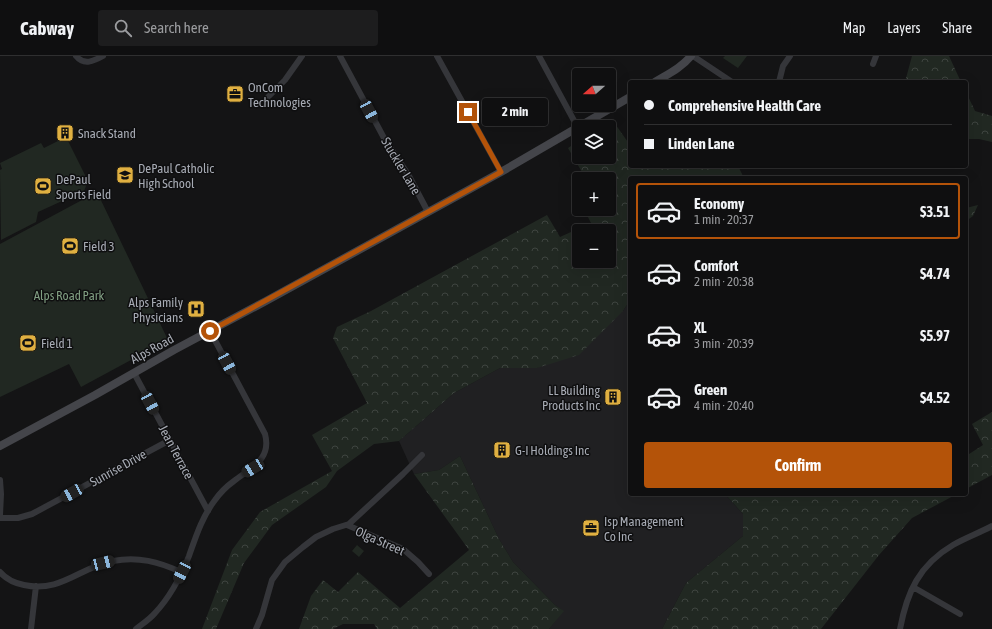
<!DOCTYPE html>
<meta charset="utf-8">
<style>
:root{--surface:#0f0f10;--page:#1d1d1e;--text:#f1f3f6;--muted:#9b9c9f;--line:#2f2f30;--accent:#b45309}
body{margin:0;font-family:"Asap Condensed",sans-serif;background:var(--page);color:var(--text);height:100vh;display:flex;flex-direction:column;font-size:15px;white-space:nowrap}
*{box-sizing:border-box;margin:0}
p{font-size:13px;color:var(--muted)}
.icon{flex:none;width:22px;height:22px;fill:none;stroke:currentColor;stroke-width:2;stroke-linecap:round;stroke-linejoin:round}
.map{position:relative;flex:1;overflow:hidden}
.details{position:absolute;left:628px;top:120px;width:340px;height:320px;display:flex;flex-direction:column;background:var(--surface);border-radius:4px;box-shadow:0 4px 16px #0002,0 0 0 1px var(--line)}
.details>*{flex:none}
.hud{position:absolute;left:628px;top:24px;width:340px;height:88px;border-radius:4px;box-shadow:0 4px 16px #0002,0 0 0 1px var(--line);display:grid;align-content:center;height:88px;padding:0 16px;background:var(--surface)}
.needle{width:26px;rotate:249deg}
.buttons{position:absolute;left:572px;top:12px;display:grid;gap:8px}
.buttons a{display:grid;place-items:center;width:44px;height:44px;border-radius:4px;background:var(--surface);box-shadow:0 4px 16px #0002,0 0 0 1px var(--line);font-size:20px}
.end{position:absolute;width:18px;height:18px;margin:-9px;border:5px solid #b45309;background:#fff;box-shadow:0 0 0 2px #fff}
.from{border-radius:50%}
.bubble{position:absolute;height:28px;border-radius:4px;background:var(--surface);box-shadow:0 4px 16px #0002,0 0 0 1px var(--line);font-size:13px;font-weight:700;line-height:28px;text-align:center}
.car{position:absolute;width:12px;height:24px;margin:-12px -6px;border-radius:5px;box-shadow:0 0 3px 1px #0007;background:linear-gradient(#222 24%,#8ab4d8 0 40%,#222 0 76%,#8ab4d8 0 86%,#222 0)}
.hud b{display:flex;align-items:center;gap:14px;height:38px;font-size:15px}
.hud b+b{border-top:1px solid var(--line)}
.hud i{width:10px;height:10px;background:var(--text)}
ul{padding:7px 0 0;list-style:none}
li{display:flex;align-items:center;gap:12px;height:56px;margin:0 8px 6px;padding:0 8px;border:2px solid transparent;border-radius:4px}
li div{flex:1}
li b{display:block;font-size:15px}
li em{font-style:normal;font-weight:700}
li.on{border-color:var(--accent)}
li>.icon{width:36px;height:36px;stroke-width:1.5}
.button{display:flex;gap:8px;margin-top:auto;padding:8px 16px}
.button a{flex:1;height:46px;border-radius:4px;background:var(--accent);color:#fff;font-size:16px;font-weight:700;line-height:46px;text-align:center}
header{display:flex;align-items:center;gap:24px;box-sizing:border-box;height:56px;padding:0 20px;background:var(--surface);border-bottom:1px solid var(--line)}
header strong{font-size:19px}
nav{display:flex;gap:22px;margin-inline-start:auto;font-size:14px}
.search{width:280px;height:36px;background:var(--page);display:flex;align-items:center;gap:10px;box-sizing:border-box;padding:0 14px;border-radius:4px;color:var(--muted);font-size:15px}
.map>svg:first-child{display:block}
.built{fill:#202022}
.green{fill:#212822}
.forest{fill:url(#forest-crowns);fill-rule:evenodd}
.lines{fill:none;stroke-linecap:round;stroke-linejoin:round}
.street{stroke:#35363a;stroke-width:6}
.secondary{stroke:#44454a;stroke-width:8}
.route{stroke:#b45309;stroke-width:5}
.labels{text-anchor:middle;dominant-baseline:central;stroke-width:3;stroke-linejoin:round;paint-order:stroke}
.poi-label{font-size:13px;fill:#a7abb4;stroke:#0f0f10;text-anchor:start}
.street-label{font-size:13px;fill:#a7abb4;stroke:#0f0f10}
.park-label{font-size:13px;fill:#809e82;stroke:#0f0f10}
</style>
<header>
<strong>Cabway</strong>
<div class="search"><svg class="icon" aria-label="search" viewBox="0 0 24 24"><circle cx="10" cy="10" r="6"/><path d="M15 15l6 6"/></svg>Search here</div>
<nav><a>Map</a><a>Layers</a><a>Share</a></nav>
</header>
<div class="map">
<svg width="992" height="573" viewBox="0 0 992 573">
<defs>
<pattern id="forest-crowns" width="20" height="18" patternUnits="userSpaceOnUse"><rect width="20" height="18" fill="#212822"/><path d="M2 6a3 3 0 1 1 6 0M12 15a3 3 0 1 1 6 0" fill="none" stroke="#3e4440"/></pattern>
</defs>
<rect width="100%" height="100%" fill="#141415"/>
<path class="built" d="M630 244V438H725L743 458V480L686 527 662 573H549L563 555 555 549 513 506 499 483 460 400 439 414 414 418 399 385 454 337 500 312H537L623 255Z"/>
<path class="green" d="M725 0H747L738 12 723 2Z
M66 81 88 125 84 135 38 156 36 166 1 184 0 114 2 113 0 107 41 87 44 92Z
M97 136 168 284 81 331 69 308 0 341V188Z
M357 489 364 495 359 501 352 495Z"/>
<path class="forest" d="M912 0H949L961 26H905Z
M966 36 975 55 992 60V86L979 83H966Z
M613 65 630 89V110H738L744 122H630V244L623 255 579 299 537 312H500L454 337 399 385 374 388 337 415 326 431 272 469 244 507 216 573H202L232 494 260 456 332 415 312 379 367 347 333 282 337 271 371 255 547 159 560 181 591 167 584 153H609V123H586L568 92 579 85V101H609V71H604ZM579 175H609V205H579Z
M978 149 973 160 966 165V152Z
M992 356V419L966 433V400L983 389 972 368Z
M460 400 499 483 513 506 555 549 564 555 549 573H377L374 568H343L333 573H299L311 540 323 524 338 536 358 516 400 552 469 494 414 418 439 414Z
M725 438H957L912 462 879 499 821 573H662L686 527 743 480V458Z"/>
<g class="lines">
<path class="street" d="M76 0C84 10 94 5 103 0
M340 0 384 82 409 120 428 156
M437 0 501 116
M539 0 578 72
M693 0 732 26
M873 8 876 0
M779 26 783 10 790 0
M266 43 285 24 302 0
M134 317 208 455
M0 424 1 438 0 459
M0 462H18L32 458 170 384
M347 469 403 493 418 506 429 518
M0 516C6 523 14 527 24 529 61 537 80 511 113 505 138 500 159 506 181 516
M913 531 960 558
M31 573 36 530
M136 573C142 568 149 564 155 557 170 541 181 520 189 500 196 480 202 461 215 444 220 437 227 430 234 425 250 412 272 404 265 378L210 275
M256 573 262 559 272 524 285 506 303 491 316 481 333 473 349 468 403 418 422 399
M900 573C907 536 919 509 953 489 965 482 979 477 992 470"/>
<path class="secondary" d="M655 26C668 18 681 12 691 0
M0 390 95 339 174 294 266 245 501 116 630 41"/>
</g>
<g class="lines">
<path class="route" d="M210 275 501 116 468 56"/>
</g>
<defs>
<symbol id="office-square" viewBox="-11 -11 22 22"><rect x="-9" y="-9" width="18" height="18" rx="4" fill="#e0b041" stroke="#0f0f10"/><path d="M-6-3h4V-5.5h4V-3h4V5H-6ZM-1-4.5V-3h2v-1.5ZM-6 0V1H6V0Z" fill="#111"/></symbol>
<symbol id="building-square" viewBox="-11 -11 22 22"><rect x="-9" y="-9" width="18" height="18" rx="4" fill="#e0b041" stroke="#0f0f10"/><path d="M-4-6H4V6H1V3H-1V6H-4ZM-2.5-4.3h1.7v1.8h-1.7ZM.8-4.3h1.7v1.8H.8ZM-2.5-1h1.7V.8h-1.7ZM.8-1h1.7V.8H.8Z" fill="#111"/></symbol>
<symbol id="school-square" viewBox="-11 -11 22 22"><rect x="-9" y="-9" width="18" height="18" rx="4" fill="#e0b041" stroke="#0f0f10"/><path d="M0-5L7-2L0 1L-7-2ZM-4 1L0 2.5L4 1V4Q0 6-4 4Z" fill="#111"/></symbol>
<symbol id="stadium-square" viewBox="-11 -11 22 22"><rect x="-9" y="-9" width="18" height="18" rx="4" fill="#e0b041" stroke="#0f0f10"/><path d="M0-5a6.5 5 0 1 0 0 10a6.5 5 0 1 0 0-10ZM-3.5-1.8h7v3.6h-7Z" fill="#111"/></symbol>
<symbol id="hospital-square" viewBox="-11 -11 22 22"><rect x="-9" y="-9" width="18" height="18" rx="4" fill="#e0b041" stroke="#0f0f10"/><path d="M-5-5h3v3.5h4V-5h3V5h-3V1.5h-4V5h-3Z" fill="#111"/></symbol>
</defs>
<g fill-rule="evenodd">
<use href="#office-square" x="225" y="28" width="20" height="20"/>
<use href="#building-square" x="55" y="67" width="20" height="20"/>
<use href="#school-square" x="115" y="109" width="20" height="20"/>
<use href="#stadium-square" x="33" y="120" width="20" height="20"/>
<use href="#stadium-square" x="60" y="180" width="20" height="20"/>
<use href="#hospital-square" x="186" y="243" width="20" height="20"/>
<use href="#stadium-square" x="18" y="277" width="20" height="20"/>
<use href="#building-square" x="603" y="331" width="20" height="20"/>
<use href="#building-square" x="492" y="384" width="20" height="20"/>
<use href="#office-square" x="581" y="462" width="20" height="20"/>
</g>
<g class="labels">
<g class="poi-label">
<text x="248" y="31">OnCom<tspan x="248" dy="15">Technologies</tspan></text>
<text x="78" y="77">Snack Stand</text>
<text x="138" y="112">DePaul Catholic<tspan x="138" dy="15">High School</tspan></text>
<text x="56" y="123">DePaul<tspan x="56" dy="15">Sports Field</tspan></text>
<text x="83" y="190">Field 3</text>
<text x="183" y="246" text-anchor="end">Alps Family<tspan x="183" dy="15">Physicians</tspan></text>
<text x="41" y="287">Field 1</text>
<text x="600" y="334" text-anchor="end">LL Building<tspan x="600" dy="15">Products Inc</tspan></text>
<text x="515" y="394">G-I Holdings Inc</text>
<text x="604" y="465">Isp Management<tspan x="604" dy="15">Co Inc</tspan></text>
</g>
<g class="street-label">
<text transform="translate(401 110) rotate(59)">Stuckler Lane</text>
<text transform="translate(152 293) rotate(-29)">Alps Road</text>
<text transform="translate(176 396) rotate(62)">Jean Terrace</text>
<text transform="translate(118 412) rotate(-29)">Sunrise Drive</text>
<text transform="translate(380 485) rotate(24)">Olga Street</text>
</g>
<g class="park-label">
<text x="69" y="239">Alps Road Park</text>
</g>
</g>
</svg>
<div class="buttons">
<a><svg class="needle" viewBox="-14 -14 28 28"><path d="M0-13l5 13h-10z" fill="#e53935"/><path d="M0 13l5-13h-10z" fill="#9b9c9f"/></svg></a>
<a><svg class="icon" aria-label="layers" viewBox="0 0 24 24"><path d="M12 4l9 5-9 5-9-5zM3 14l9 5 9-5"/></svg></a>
<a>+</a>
<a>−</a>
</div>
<i class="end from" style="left:210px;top:275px"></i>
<i class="end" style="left:468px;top:56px"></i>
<div class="bubble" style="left:482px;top:42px;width:66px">2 min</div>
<i class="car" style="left:369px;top:55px;rotate:152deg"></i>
<i class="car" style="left:227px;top:307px;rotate:152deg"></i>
<i class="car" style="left:150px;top:347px;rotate:152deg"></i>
<i class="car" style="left:253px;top:412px;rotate:239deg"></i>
<i class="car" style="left:72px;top:437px;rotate:241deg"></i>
<i class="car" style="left:103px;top:507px;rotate:76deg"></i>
<i class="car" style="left:182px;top:516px;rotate:207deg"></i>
<div class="hud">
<b><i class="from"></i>Comprehensive Health Care</b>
<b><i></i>Linden Lane</b>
</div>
<section class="details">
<ul>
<li class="on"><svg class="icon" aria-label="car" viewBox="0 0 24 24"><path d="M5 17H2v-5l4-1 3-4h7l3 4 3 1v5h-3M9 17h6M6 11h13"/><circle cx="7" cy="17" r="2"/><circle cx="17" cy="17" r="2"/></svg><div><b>Economy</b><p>1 min · 20:37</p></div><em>$3.51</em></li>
<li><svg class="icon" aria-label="car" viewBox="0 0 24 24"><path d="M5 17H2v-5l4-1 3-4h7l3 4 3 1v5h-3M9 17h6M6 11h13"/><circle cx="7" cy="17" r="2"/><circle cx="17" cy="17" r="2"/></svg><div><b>Comfort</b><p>2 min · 20:38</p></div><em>$4.74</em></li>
<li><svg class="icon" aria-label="car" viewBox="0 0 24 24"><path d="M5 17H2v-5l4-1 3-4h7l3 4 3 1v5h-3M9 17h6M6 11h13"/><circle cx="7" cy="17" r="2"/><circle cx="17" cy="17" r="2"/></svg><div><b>XL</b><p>3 min · 20:39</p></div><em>$5.97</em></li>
<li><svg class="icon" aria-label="car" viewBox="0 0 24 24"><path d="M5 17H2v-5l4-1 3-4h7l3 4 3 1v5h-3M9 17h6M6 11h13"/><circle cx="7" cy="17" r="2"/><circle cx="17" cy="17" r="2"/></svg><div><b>Green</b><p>4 min · 20:40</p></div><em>$4.52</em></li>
</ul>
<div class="button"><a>Confirm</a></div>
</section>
</div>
